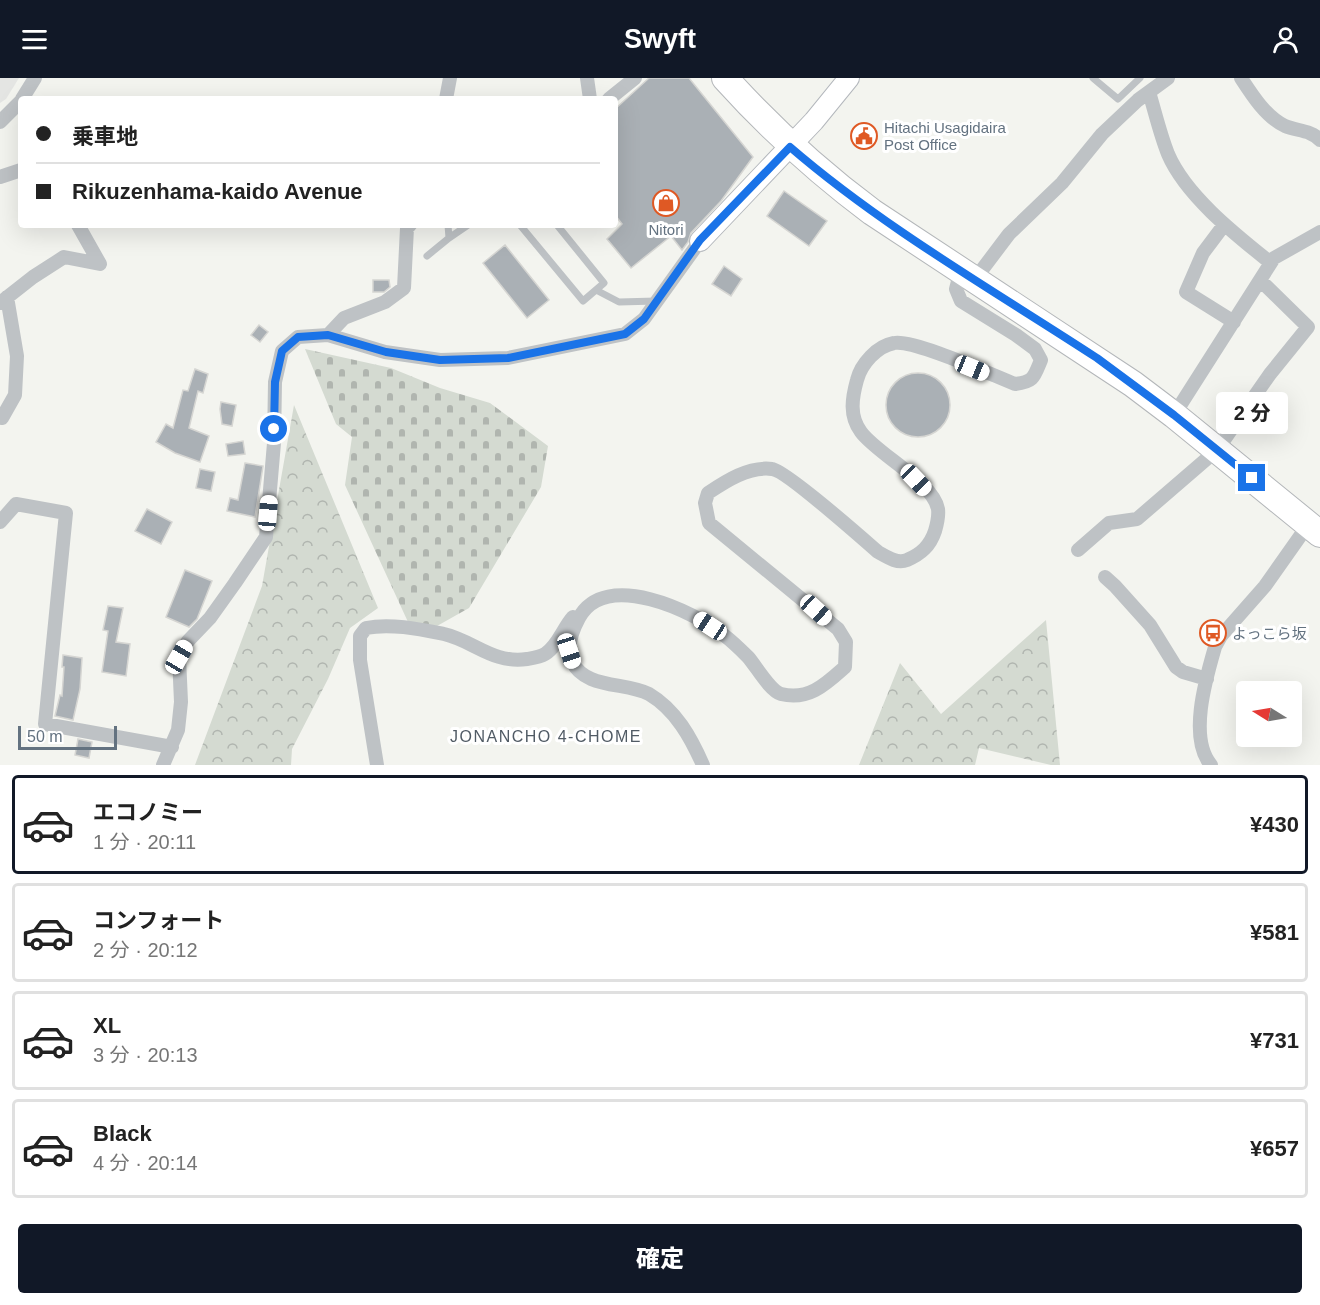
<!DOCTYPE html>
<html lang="ja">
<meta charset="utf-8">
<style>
:root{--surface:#fff;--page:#f2f2f2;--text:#222;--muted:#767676;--line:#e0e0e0;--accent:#111827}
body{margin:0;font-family:Arial,"Noto Sans JP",sans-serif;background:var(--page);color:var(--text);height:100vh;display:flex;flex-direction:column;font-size:22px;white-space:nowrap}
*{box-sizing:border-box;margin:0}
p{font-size:20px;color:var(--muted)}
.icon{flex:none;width:33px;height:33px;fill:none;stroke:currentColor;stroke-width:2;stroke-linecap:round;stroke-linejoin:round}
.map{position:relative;height:687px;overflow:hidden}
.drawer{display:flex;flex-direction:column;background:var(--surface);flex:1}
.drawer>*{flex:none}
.top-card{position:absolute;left:18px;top:18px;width:600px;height:132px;border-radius:6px;box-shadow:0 6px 24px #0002;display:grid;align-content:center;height:132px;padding:0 18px;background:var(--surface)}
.needle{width:39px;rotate:281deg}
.buttons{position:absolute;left:1236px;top:603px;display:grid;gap:12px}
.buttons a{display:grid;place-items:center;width:66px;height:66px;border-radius:6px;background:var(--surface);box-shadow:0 6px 24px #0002;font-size:30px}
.scale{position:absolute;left:18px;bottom:15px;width:99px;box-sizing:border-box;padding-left:6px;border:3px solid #637280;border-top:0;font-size:16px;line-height:21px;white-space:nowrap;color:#637280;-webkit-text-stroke:4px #fff;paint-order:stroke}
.end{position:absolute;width:27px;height:27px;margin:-14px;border:8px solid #1a73e8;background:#fff;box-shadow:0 0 0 3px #fff}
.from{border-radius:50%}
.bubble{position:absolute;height:42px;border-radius:6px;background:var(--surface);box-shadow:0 6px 24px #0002;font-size:20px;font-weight:800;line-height:42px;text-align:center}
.car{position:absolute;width:18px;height:36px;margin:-18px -9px;border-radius:8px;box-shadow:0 0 4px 2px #0007;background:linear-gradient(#fff 24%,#345 0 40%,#fff 0 76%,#345 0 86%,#fff 0)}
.top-card b{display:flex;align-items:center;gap:21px;height:57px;font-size:22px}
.top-card b+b{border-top:2px solid var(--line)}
.top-card i{width:15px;height:15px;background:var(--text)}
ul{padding:10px 0 0;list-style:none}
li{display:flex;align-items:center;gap:18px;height:99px;margin:0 12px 9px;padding:0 6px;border:3px solid var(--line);border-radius:6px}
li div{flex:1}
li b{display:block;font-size:22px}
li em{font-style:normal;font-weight:800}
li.current{border-color:var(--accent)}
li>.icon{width:54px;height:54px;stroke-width:1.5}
.primary-button{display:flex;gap:12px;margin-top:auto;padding:12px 18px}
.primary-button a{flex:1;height:69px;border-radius:6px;background:var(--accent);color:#fff;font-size:24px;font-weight:800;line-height:69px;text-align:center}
header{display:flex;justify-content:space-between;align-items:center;height:78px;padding:0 18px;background:var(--accent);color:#fff;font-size:27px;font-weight:800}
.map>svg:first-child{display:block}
.built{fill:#e4e5e3}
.forest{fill:url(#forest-crowns)}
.cemetery{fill:url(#cemetery-stones)}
.building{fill:#aab0b5;stroke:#d5d5d2;stroke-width:1.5}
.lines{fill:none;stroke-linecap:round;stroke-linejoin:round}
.secondary-casing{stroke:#b3b7bc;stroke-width:22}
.highway-casing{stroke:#b3b6b9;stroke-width:28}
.lane{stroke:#bec2c5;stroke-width:7}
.street{stroke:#bec2c5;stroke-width:14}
.secondary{stroke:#fff;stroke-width:20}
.highway{stroke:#fff;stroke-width:26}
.route{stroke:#1a73e8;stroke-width:8}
.labels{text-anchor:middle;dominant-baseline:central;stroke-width:6;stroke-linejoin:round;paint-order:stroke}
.poi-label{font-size:15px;fill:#637280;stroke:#fff;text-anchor:start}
.neighbourhood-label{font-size:16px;letter-spacing:1.5px;fill:#515b65;stroke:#fff}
</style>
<header><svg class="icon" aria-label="menu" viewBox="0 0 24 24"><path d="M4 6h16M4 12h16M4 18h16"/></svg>Swyft<svg class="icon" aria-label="person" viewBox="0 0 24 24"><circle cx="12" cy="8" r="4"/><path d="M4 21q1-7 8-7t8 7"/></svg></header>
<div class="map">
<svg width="1320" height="687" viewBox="0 0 1320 687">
<defs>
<pattern id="forest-crowns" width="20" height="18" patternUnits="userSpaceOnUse" patternTransform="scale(1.5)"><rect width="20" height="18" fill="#d4dad1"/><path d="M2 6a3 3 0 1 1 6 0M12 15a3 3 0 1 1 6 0" fill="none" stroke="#b0b5af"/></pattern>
<pattern id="cemetery-stones" width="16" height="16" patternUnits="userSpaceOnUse" patternTransform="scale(1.5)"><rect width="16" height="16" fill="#d4dad1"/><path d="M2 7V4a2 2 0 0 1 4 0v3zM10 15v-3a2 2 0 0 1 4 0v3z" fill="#b0b5af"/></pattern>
</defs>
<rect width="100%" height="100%" fill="#f3f4ef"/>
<path class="built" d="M0 0H19L6 21 0 25Z"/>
<path class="forest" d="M294 327 378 530 350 550 328 601 292 671 291 687H195L262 508Z
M1046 542 1060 687H1051L979 670 975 687H859L900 585 941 636Z"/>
<path class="cemetery" d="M305 271 391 290 440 310 490 325 548 368 541 409 469 530 437 548 408 544 345 407 352 359 336 346Z"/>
<path class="building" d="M649 0H689L753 79 721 123 691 155 688 164 682 172 671 158 631 190 607 161 622 146 615 137V31Z
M784 113 827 143 809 168 767 138Z
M505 167 549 222 527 240 483 185Z
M724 188 742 201 731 218 712 206Z
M373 202H389L390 209 384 214H373Z
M259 247 268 254 260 264 251 257Z
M195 291 208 296 203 315 198 313 189 350 209 358 200 384 175 375 156 364 166 346 173 350 183 312 188 313Z
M886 327a32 32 0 1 1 64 0a32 32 0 1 1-64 0Z
M221 324 236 327 232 348 222 346 220 331Z
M243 363 245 376 228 378 226 366Z
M245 385 263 388 255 439 227 433 230 420 238 422Z
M200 391 215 394 211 413 196 410Z
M147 431 172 444 161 466 135 453Z
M185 492 212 503 197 541 189 549 166 539Z
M108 528 123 530 116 564 130 566 126 598 102 594 108 553 103 552Z
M63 577 82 580 80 611 73 642 55 638 60 617 62 618 64 589H62Z
M78 661 92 664 89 680 75 677Z"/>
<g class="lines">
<defs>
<path id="secondary" d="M700 163 814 43 849 0"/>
<path id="highway" d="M725 0C771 51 817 93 872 134L1133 306 1174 337 1320 456"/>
</defs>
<use href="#secondary" class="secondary-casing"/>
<use href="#highway" class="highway-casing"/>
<path class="lane" d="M1093 0 1118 21 1140 0
M448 147 449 160 468 147
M520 147 583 223 604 205 557 147
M427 178 449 160
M596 212 619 224 656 223"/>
<path class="street" d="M587 0 590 21
M1241 0C1252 17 1266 39 1285 48 1297 53 1311 52 1320 62
M1149 14C1155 34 1160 56 1168 76 1186 118 1236 157 1271 185
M22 21 35 0
M446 21 450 0
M609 21 635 0
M0 44 21 23
M0 99 21 92
M1224 147 1203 175 1186 214 1234 244
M975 201 1009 156 1062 105 1102 56 1138 22 1168 0
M0 225 33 199 64 179 100 186 78 147
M328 257 344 240 385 224 404 210 407 150 410 147
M1174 337 1274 180 1320 154
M2 340 15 317 17 278 7 219
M0 444 16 426 66 435 45 646 172 669
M1078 472 1109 445 1137 441 1217 372 1270 296 1308 249 1260 202
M1105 499 1115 508 1150 547 1176 589 1183 594 1207 601
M163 687 178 652 181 624 179 579 188 563 210 540 235 505 266 459 274 365 275 304 282 273 298 259 328 257 385 274 440 282 508 280 625 256 644 241 700 163
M377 687 360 582V558L366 550C390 545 419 551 444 556 474 563 493 586 527 581 533 580 540 579 545 576 558 568 563 550 573 539
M703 687C691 660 676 632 649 616 626 604 584 611 572 583 566 569 572 553 579 540 605 491 694 533 725 558 733 564 741 572 748 579 756 588 770 613 781 616 809 623 826 606 845 589L846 564 838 551 709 445 705 425 708 415C726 403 749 388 772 391 785 392 862 460 878 474 887 479 897 486 907 482 921 476 930 468 935 453 937 446 939 438 938 431 933 404 877 376 861 354 849 338 852 320 857 302 861 286 877 268 894 265 914 261 992 297 1015 306 1034 304 1034 299 1041 282L1035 271 1016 257 961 223 956 211 961 192
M1211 687C1188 660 1206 600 1215 569L1221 558 1265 508 1308 447 1314 444"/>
<use href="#secondary" class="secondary"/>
<use href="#highway" class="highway"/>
</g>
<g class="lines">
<path class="route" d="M274 351 275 304 282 273 298 259 328 257 386 274 440 282 508 280 625 256 644 241 700 162 790 69C884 150 993 212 1097 280L1174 337 1252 400"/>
</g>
<defs>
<symbol id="civic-ring" viewBox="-11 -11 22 22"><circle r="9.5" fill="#fff" stroke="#df5924" stroke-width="1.5"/><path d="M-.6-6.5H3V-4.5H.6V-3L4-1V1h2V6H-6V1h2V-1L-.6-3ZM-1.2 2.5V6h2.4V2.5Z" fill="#df5924"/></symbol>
<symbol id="shop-ring" viewBox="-11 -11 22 22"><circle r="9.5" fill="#fff" stroke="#df5924" stroke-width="1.5"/><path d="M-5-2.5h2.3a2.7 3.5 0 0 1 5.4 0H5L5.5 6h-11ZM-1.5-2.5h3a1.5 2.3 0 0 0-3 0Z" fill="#df5924"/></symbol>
<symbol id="bus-ring" viewBox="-11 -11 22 22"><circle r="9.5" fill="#fff" stroke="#df5924" stroke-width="1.5"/><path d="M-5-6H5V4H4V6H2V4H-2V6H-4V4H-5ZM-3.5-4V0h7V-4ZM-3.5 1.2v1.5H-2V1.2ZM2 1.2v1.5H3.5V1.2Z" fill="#df5924"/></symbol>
</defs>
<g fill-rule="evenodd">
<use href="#civic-ring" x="849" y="43" width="30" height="30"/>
<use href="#shop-ring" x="651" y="110" width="30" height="30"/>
<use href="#bus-ring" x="1198" y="540" width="30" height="30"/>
</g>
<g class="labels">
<g class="poi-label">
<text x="884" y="49">Hitachi Usagidaira<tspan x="884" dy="17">Post Office</tspan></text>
<text x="666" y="151" text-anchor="middle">Nitori</text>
<text x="1232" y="555">よっこら坂</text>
</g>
<g class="neighbourhood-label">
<text x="546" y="658">JONANCHO 4-CHOME</text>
</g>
</g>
</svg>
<div class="buttons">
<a><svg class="needle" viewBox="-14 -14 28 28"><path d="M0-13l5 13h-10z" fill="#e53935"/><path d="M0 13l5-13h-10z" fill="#767676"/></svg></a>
</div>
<div class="scale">50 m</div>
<i class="end from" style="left:274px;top:351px"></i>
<i class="end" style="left:1252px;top:400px"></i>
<div class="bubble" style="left:1216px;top:314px;width:72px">2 分</div>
<i class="car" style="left:972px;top:290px;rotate:112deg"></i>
<i class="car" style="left:916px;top:402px;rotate:136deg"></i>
<i class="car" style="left:268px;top:435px;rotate:5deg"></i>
<i class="car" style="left:816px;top:532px;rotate:132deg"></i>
<i class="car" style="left:710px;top:548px;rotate:303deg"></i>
<i class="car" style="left:569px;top:573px;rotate:162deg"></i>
<i class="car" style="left:179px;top:579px;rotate:30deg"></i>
<div class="top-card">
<b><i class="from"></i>乗車地</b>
<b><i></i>Rikuzenhama-kaido Avenue</b>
</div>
</div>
<section class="drawer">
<ul>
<li class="current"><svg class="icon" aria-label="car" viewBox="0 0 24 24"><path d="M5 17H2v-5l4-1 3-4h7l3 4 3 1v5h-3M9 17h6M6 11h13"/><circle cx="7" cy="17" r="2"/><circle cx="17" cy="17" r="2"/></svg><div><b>エコノミー</b><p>1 分 · 20:11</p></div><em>¥430</em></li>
<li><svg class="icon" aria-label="car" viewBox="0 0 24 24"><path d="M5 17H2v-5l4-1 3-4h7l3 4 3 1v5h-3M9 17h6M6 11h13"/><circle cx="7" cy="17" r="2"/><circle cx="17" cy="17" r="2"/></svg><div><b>コンフォート</b><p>2 分 · 20:12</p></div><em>¥581</em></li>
<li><svg class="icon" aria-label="car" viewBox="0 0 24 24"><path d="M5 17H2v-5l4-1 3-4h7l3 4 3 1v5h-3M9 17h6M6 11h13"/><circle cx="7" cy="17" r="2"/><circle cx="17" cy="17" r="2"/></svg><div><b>XL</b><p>3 分 · 20:13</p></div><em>¥731</em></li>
<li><svg class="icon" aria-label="car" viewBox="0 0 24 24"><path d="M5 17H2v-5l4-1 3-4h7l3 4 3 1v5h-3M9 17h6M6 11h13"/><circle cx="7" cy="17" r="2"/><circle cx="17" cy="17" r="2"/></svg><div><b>Black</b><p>4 分 · 20:14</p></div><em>¥657</em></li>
</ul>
<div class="primary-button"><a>確定</a></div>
</section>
